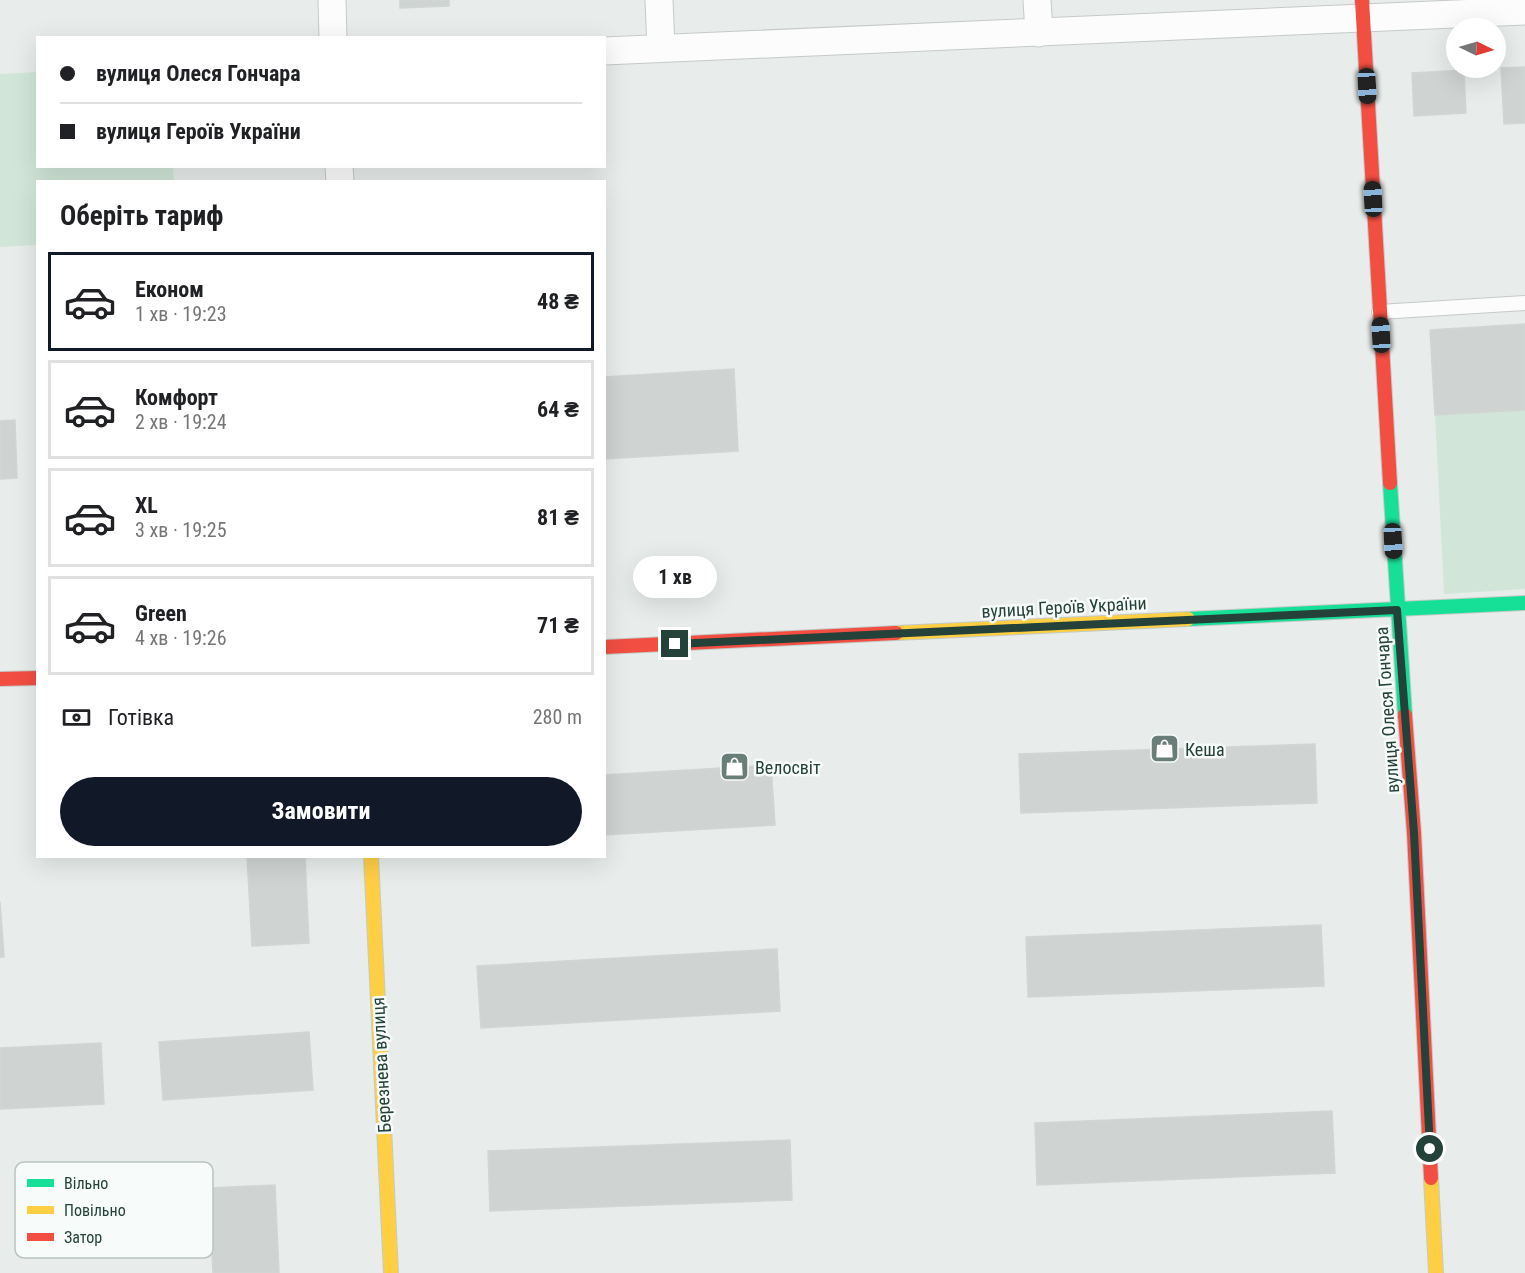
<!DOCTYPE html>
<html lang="uk">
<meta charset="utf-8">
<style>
:root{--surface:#fff;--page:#f2f2f2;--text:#202124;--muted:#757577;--line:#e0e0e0;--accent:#111827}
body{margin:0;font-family:"Roboto Condensed",sans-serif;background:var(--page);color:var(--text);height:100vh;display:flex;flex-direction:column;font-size:22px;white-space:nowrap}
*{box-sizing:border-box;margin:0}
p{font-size:20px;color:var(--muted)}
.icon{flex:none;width:33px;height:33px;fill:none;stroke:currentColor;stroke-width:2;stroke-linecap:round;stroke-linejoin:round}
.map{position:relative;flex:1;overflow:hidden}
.side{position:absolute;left:36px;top:180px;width:570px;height:678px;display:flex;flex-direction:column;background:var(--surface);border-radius:0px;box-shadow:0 6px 24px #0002}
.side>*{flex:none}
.guide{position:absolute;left:36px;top:36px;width:570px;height:132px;border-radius:0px;box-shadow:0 6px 24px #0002;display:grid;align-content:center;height:132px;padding:0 24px;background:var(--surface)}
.needle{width:39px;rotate:95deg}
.fabs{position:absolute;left:1446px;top:18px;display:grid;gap:12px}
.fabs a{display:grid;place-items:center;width:60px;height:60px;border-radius:50%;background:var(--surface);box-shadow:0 6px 24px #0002;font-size:30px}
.end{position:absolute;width:27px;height:27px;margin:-14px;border:8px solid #24423a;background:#fff;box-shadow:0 0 0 3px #fff}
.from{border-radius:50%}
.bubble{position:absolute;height:42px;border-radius:21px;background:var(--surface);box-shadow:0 6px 24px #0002;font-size:20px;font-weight:700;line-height:42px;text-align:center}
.car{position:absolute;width:18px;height:36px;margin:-18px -9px;border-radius:8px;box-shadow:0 0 4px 2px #0007;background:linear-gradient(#222 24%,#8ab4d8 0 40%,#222 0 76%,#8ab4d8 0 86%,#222 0)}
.guide b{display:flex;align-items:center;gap:21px;height:57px;font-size:22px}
.guide b+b{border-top:2px solid var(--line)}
.guide i{width:15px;height:15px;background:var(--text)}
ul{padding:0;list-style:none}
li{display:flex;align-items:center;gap:18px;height:99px;margin:0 12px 9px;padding:0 12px;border:3px solid var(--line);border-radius:0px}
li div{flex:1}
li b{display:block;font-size:22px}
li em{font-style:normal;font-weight:700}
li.selected{border-color:var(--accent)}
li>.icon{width:54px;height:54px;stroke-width:1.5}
h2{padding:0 24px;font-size:27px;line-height:72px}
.pay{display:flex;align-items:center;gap:15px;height:66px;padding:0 24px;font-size:22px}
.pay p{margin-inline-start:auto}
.button{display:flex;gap:12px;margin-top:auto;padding:12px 24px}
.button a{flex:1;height:69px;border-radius:36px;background:var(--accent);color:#fff;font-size:24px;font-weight:700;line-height:69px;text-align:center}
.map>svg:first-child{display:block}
.green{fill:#d1e6d8}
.building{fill:#cfd4d2;stroke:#d1d6d4;stroke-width:1.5}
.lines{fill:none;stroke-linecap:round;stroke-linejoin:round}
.lane-casing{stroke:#c5cac8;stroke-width:16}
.street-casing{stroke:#c5cac8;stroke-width:29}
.fast-casing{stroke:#c3cbc8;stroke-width:16}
.slow-casing{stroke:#c3cbc8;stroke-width:16}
.jam-casing{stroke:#c3cbc8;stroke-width:16}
.lane{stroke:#fcfcfc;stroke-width:14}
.street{stroke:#fcfcfc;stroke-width:27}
.fast{stroke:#16e098;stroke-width:14}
.slow{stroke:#ffcf43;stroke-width:14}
.jam{stroke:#f24e42;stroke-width:14}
.route{stroke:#24423a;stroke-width:8}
.labels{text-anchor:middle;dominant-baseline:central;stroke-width:5;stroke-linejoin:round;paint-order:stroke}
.street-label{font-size:18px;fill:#24423a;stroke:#f7fbf9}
.poi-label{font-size:18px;fill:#24423a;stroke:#f7fbf9;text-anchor:start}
.key{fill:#f7fbf9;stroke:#b8c4c0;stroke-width:1.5}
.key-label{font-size:16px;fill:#24423a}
</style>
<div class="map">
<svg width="1525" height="1273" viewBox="0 0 1525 1273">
<rect width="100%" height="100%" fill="#e8edeb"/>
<path class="green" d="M37 72 38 166 173 167 174 181 38 182 37 245 0 247V74Z
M1525 410V589L1444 594 1435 415Z"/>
<path class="building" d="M400 0H449V6L400 8Z
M1525 67V123L1504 124 1501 68Z
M1464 70 1466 113 1414 116 1412 73Z
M1525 324V410L1435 415 1430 330Z
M734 369 738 451 604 459V377Z
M15 420 17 478 0 479V421Z
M1315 744 1317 803 1021 813 1019 754Z
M771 765 775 825 604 835V775Z
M247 856H305L309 943 252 946Z
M0 902 4 957H0Z
M1321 925 1324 986 1028 997 1026 937Z
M777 949 780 1011 481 1028 477 966Z
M309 1032 313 1090 163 1100 159 1042Z
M101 1043 104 1104 0 1109V1048Z
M1332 1111 1335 1173 1037 1185 1035 1123Z
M790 1140 792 1200 490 1211 488 1151Z
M275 1185 279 1273H213L209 1188Z"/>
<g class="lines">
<defs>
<path id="lane" d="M1379 312 1525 303"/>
<path id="street" d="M332 0 333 38
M659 0 661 48
M1037 0 1039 33
M604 51 1525 11
M339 166 340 182"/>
<path id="fast" d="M1390 483 1405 715
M1188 619 1525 603"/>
<path id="slow" d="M896 633 1188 619
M371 856 391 1273
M1431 1178 1436 1273"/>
<path id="jam" d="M1362 0 1390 483
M604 647 896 633
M0 679 38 678
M1405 715 1414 833 1431 1178"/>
</defs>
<use href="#lane" class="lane-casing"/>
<use href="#street" class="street-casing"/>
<use href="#fast" class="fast-casing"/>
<use href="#slow" class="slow-casing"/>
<use href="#jam" class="jam-casing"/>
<use href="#lane" class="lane"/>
<use href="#street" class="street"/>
<use href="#fast" class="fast"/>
<use href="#slow" class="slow"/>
<use href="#jam" class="jam"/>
</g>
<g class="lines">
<path class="route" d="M675 644 1397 610 1414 833 1430 1149"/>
</g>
<defs>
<symbol id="shop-square" viewBox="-11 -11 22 22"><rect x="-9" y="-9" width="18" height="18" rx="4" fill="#697e78" stroke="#f7fbf9"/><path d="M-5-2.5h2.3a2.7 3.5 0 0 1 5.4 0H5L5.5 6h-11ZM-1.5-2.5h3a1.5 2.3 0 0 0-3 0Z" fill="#fff"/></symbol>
</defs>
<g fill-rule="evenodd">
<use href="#shop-square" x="1148" y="732" width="33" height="33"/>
<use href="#shop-square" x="718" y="750" width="33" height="33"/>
</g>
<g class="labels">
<g class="street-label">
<text transform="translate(1064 607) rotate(-3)">вулиця Героїв України</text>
<text transform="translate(1387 710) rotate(-94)">вулиця Олеся Гончара</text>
<text transform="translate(381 1065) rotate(-93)">Березнева вулиця</text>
</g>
<g class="poi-label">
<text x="1185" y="749">Кеша</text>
<text x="755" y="767">Велосвіт</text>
</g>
</g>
<rect x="15" y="1162" width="198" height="96" rx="9" class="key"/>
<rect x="27" y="1179" width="27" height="8" fill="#16e098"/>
<rect x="27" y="1206" width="27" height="8" fill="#ffcf43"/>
<rect x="27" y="1233" width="27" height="8" fill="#f24e42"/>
<g class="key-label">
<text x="64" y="1189">Вільно</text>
<text x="64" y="1216">Повільно</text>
<text x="64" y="1243">Затор</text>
</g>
</svg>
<div class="fabs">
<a><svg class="needle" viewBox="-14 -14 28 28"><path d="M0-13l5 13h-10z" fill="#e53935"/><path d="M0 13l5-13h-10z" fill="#757577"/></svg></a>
</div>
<i class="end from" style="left:1430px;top:1149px"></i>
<i class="end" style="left:675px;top:644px"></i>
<div class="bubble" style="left:633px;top:556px;width:84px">1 хв</div>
<i class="car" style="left:1367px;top:86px;rotate:177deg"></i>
<i class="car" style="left:1373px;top:199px;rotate:357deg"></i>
<i class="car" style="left:1381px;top:335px;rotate:357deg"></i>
<i class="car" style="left:1393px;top:541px;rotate:177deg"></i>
<div class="guide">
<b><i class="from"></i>вулиця Олеся Гончара</b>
<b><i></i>вулиця Героїв України</b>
</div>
<section class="side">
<h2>Оберіть тариф</h2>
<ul>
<li class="selected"><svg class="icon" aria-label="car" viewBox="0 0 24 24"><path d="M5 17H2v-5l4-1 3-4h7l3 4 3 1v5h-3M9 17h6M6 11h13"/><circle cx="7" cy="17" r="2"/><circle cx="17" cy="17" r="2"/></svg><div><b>Економ</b><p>1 хв · 19:23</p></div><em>48 ₴</em></li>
<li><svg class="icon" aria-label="car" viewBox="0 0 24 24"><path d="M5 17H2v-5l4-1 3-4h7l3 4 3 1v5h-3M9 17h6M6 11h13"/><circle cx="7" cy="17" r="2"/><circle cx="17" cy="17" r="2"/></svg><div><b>Комфорт</b><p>2 хв · 19:24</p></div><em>64 ₴</em></li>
<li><svg class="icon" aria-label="car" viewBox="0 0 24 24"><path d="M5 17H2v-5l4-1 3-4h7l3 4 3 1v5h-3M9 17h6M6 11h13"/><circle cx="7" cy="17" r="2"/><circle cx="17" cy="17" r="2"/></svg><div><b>XL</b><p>3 хв · 19:25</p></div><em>81 ₴</em></li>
<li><svg class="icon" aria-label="car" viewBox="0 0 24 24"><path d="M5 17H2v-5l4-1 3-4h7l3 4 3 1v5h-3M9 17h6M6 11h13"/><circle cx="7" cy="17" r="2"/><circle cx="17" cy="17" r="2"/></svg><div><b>Green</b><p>4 хв · 19:26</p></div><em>71 ₴</em></li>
</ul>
<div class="pay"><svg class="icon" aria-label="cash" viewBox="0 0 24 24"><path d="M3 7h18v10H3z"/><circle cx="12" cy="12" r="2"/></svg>Готівка<p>280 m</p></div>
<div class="button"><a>Замовити</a></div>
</section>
</div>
